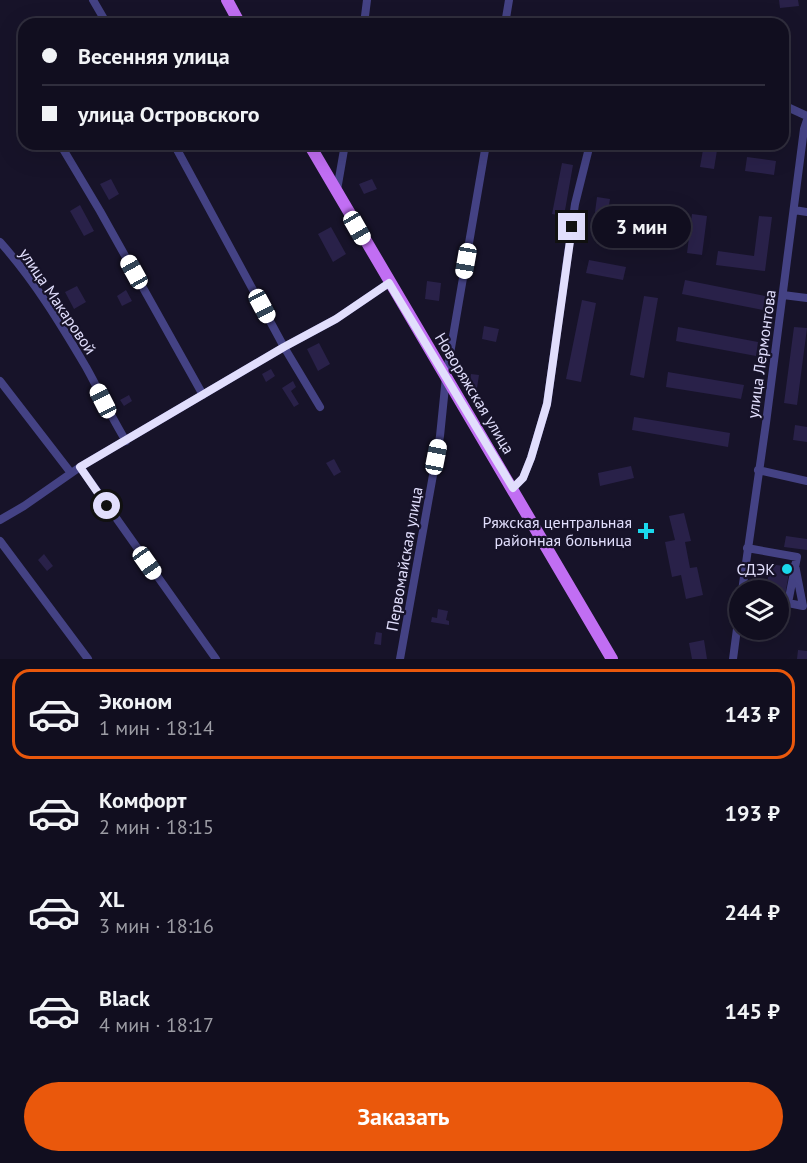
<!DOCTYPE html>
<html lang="ru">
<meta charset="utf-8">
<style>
:root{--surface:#110e1f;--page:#1a1728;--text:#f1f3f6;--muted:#9c9ca4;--line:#302e3d;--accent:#ea580c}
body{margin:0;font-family:"PT Sans",sans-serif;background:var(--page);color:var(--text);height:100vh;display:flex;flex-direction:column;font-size:22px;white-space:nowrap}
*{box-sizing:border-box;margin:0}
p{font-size:20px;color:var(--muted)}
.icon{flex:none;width:33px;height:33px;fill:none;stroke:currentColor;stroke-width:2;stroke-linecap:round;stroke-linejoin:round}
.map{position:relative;height:659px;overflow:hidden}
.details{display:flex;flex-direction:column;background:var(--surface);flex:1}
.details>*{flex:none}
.banner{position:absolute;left:18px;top:18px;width:771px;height:132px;border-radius:18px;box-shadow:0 6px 24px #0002,0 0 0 2px var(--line);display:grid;align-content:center;height:132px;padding:0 24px;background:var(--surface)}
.controls{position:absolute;left:729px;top:580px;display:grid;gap:12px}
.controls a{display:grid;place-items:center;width:60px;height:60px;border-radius:50%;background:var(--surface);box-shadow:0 6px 24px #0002,0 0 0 2px var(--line);font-size:30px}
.end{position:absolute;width:27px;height:27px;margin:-14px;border:8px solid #e1defc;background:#111;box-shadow:0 0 0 3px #111}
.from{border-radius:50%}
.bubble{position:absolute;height:42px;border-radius:21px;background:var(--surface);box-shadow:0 6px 24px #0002,0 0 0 2px var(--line);font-size:20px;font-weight:800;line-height:42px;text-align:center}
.car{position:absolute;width:18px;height:36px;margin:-18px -9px;border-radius:8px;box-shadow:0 0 4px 2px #0007;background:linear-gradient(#fff 24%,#345 0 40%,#fff 0 76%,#345 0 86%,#fff 0)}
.banner b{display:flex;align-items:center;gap:21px;height:57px;font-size:22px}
.banner b+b{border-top:2px solid var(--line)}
.banner i{width:15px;height:15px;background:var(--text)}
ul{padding:10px 0 0;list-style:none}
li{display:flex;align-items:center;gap:18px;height:90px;margin:0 12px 9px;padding:0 12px;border:3px solid transparent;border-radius:18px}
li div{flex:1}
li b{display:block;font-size:22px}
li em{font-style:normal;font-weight:800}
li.active{border-color:var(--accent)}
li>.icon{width:54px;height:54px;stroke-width:1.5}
.primary-button{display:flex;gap:12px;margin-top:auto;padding:12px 24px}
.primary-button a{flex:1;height:69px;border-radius:36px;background:var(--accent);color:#fff;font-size:24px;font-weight:800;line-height:69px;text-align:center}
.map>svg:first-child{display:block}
.building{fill:#292149}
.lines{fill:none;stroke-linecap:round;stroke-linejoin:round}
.minor{stroke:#444284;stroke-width:8}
.primary{stroke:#c16ef3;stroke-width:12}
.route{stroke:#e1defc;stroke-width:8}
.poi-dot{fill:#1ad8ec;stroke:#171329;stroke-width:2}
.labels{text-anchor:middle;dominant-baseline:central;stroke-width:4.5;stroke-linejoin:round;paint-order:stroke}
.street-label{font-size:16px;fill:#e1defc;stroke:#171329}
.poi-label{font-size:16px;fill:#e1defc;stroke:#171329;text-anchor:end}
</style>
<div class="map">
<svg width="807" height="659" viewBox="0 0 807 659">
<rect width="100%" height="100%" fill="#171329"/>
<path class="building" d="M779 0H798L799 6 780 8Z
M307 16V24H294V17Z
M704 144H718L714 169 700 167Z
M747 157 776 161 774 175 745 171Z
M562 163 573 165 564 216 552 214Z
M111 179 119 194 109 200 100 184Z
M372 179 377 189 364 194 359 184Z
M597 197 610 199 604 236 592 235Z
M80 205 94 231 84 236 70 211Z
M692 214 707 216 702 255 687 253Z
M759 216 772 217 765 271 716 265 718 251 754 256Z
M331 227 346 254 333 262 318 234Z
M637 229 672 233 671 250 635 245Z
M589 260 626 267 623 280 586 273Z
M685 280 765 296 763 310 682 294Z
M427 281 441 283 439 301 425 299Z
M77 286 86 302 74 309 65 292Z
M126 290 132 301 122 306 117 296Z
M644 296 658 298 644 378 630 375Z
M582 300 596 303 581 382 566 379Z
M484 326 499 329 496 342 482 339Z
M678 327 758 342 756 356 676 341Z
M794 327 807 328 797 405 784 403Z
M319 343 330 364 318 371 307 349Z
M271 369 275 376 266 382 262 374Z
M668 372 744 385 741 399 666 387Z
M471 374 479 375 477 388 469 387Z
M293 381 296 387 291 391 299 404 294 407 282 388Z
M129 395 132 401 124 406 120 400Z
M634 417 730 433 728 447 632 430Z
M795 425 807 427V442L793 440Z
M334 459 341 472 334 476 326 463Z
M631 466 634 478 600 486 598 473Z
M684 513 691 541 685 542 690 568 697 567 703 595 686 599 681 575 672 577 665 542 675 540 669 516Z
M786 536 807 539V550L784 547Z
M44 554 53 566 47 571 38 560Z
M770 564 790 567 784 601 778 600V591H766Z
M438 609 448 611 446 620 449 621V625L431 622 432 617 437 618Z
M376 632 382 633 381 645 374 644Z
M704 640 707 659H692L689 643Z
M798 650 807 651V659H797Z"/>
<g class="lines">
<path class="minor" d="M93 0 107 24
M364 24 367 0
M505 24 509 0
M783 105 807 116
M60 144 100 211 203 395
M174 144 284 347 320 407
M337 190 345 144
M794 210 807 212
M0 242C34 280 60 323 86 367 100 392 111 417 126 441
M783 295 807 298
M0 381 71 473
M80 467 216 659
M758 470 807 481
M513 488 523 478 531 458 547 404 575 204 590 144
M0 520 24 506 80 467 284 347 336 319 389 283
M0 541 88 659
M747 548 797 557 788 603 803 606 795 565
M742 591 766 423 804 129 807 120
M400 659 440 436 446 377 486 144
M733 659 740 606"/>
<path class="primary" d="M227 0 240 24
M309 144 612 659"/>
</g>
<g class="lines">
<path class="route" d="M107 506 80 467 284 347 336 319 389 283 513 488 523 478 531 458 547 404 572 227"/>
</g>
<g class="poi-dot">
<path d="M643 522h6v6h6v6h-6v6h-6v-6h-6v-6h6z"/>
<circle cx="787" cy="569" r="6"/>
</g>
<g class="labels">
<g class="street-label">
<text transform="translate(58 301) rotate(56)">улица Макаровой</text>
<text transform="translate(761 354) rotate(-82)">улица Лермонтова</text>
<text transform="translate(475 393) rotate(59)">Новоряжская улица</text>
<text transform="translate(404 559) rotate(-80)">Первомайская улица</text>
</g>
<g class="poi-label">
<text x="632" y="522">Ряжская центральная<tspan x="632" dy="18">районная больница</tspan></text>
<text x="775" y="569">СДЭК</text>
</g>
</g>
</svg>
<div class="controls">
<a><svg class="icon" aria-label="layers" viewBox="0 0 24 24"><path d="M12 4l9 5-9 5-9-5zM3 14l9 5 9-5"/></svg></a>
</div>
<i class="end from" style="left:107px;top:506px"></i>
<i class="end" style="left:572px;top:227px"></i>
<div class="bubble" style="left:592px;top:206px;width:99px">3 мин</div>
<i class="car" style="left:357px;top:228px;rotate:150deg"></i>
<i class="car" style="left:466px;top:261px;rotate:190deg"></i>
<i class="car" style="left:134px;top:272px;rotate:331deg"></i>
<i class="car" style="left:262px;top:306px;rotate:152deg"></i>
<i class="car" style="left:103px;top:401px;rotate:333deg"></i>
<i class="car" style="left:436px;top:457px;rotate:11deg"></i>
<i class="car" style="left:147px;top:563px;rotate:145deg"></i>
<div class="banner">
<b><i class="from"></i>Весенняя улица</b>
<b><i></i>улица Островского</b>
</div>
</div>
<section class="details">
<ul>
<li class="active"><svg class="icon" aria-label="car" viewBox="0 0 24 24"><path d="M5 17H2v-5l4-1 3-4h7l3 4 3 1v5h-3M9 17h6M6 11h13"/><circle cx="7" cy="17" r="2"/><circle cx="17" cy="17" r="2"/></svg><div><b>Эконом</b><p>1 мин · 18:14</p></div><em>143 ₽</em></li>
<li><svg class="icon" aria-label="car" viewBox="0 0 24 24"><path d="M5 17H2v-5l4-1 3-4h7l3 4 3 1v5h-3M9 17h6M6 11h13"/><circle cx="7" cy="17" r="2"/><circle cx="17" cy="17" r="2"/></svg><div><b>Комфорт</b><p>2 мин · 18:15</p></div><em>193 ₽</em></li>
<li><svg class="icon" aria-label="car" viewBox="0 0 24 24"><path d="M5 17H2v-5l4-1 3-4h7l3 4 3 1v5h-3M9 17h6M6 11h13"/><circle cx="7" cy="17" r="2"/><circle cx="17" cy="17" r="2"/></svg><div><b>XL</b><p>3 мин · 18:16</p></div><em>244 ₽</em></li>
<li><svg class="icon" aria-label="car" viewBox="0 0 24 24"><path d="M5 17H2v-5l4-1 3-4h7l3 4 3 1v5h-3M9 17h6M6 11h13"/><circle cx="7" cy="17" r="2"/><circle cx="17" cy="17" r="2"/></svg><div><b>Black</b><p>4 мин · 18:17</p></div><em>145 ₽</em></li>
</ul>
<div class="primary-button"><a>Заказать</a></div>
</section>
